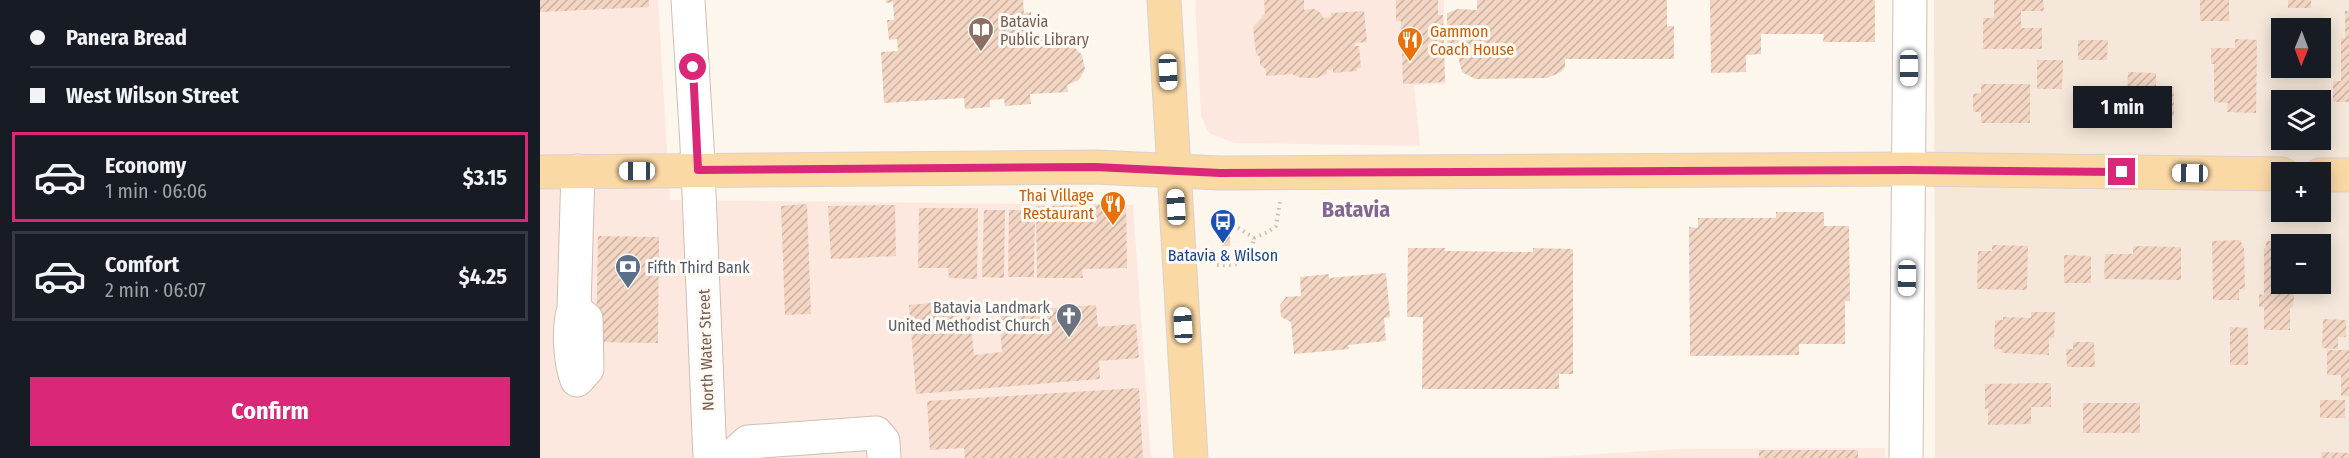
<!DOCTYPE html>
<meta charset="utf-8">
<style>
:root{--surface:#171b24;--page:#20242c;--text:#f1f3f6;--muted:#9ea1a6;--line:#363941;--accent:#db2777}
body{margin:0;font-family:"Fira Sans Condensed",sans-serif;background:var(--page);color:var(--text);height:100vh;display:flex;flex-direction:column;font-size:22px;white-space:nowrap}
*{box-sizing:border-box;margin:0}
p{font-size:20px;color:var(--muted)}
.icon{flex:none;width:33px;height:33px;fill:none;stroke:currentColor;stroke-width:2;stroke-linecap:round;stroke-linejoin:round}
.map{position:relative;flex:1;overflow:hidden}
.side{display:flex;flex-direction:column;background:var(--surface);width:540px}
.side>*{flex:none}
.hud{display:grid;align-content:center;height:132px;padding:0 30px;background:var(--surface)}
.needle{width:39px;rotate:181deg}
.controls{position:absolute;left:1731px;top:18px;display:grid;gap:12px}
.controls a{display:grid;place-items:center;width:60px;height:60px;border-radius:0px;background:var(--surface);box-shadow:0 3px 15px #0003;font-size:30px}
.end{position:absolute;width:27px;height:27px;margin:-14px;border:8px solid #db2777;background:#fff;box-shadow:0 0 0 3px #fff}
.from{border-radius:50%}
.bubble{position:absolute;height:42px;border-radius:0px;background:var(--surface);box-shadow:0 3px 15px #0003;font-size:20px;font-weight:700;line-height:42px;text-align:center}
.car{position:absolute;width:18px;height:36px;margin:-18px -9px;border-radius:8px;box-shadow:0 0 4px 2px #0007;background:linear-gradient(#fff 24%,#345 0 40%,#fff 0 76%,#345 0 86%,#fff 0)}
.hud b{display:flex;align-items:center;gap:21px;height:57px;font-size:22px}
.hud b+b{border-top:2px solid var(--line)}
.hud i{width:15px;height:15px;background:var(--text)}
ul{padding:0;list-style:none}
li{display:flex;align-items:center;gap:18px;height:90px;margin:0 12px 9px;padding:0 18px;border:3px solid var(--line);border-radius:0px}
li div{flex:1}
li b{display:block;font-size:22px}
li em{font-style:normal;font-weight:700}
li.active{border-color:var(--accent)}
li>.icon{width:54px;height:54px;stroke-width:1.5}
.primary-button{display:flex;gap:12px;margin-top:auto;padding:12px 30px}
.primary-button a{flex:1;height:69px;border-radius:0px;background:var(--accent);color:#fff;font-size:24px;font-weight:700;line-height:69px;text-align:center}
main{display:flex;flex:1;min-height:0}
.map>svg:first-child{display:block}
.residential{fill:#f5e8da;fill-rule:evenodd}
.commercial{fill:#fde8e0}
.building{fill:url(#building-hatch)}
.lines{fill:none;stroke-linecap:round;stroke-linejoin:round}
.minor-casing{stroke:#d1beb0;stroke-width:35}
.major-casing{stroke:#dad1cd;stroke-width:35}
.path{stroke:#d9b8a5;stroke-width:4;stroke-dasharray:1.5 4.5;stroke-linecap:butt}
.minor{stroke:#fff;stroke-width:33}
.major{stroke:#fbd9a5;stroke-width:33}
.route{stroke:#db2777;stroke-width:8}
.labels{text-anchor:middle;dominant-baseline:central;stroke-width:6;stroke-linejoin:round;paint-order:stroke}
.education-label{font-size:16px;fill:#785e54;stroke:#fffaf3;text-anchor:start}
.food-label{font-size:16px;fill:#c56008;stroke:#fffaf3;text-anchor:start}
.transit-label{font-size:16px;fill:#164399;stroke:#fffaf3}
.service-label{font-size:16px;fill:#4e5e75;stroke:#fffaf3;text-anchor:start}
.worship-label{font-size:16px;fill:#5b616d;stroke:#fffaf3;text-anchor:end}
.street-label{font-size:16px;fill:#7a5c4d;stroke:#fffaf3}
.district-label{font-size:22px;font-weight:bold;fill:#846695;stroke:#fffaf3}
</style>
<main>
<section class="side">
<div class="hud">
<b><i class="from"></i>Panera Bread</b>
<b><i></i>West Wilson Street</b>
</div>
<ul>
<li class="active"><svg class="icon" aria-label="car" viewBox="0 0 24 24"><path d="M5 17H2v-5l4-1 3-4h7l3 4 3 1v5h-3M9 17h6M6 11h13"/><circle cx="7" cy="17" r="2"/><circle cx="17" cy="17" r="2"/></svg><div><b>Economy</b><p>1 min · 06:06</p></div><em>$3.15</em></li>
<li><svg class="icon" aria-label="car" viewBox="0 0 24 24"><path d="M5 17H2v-5l4-1 3-4h7l3 4 3 1v5h-3M9 17h6M6 11h13"/><circle cx="7" cy="17" r="2"/><circle cx="17" cy="17" r="2"/></svg><div><b>Comfort</b><p>2 min · 06:07</p></div><em>$4.25</em></li>
</ul>
<div class="primary-button"><a>Confirm</a></div>
</section>
<div class="map">
<svg width="1809" height="458" viewBox="0 0 1809 458">
<defs>
<pattern id="building-hatch" width="6" height="6" patternUnits="userSpaceOnUse" patternTransform="scale(1.5)"><rect width="6" height="6" fill="#f3d5c3"/><path d="M-1 1l2-2M0 6l6-6M5 7l2-2" fill="none" stroke="#cab0a1"/></pattern>
</defs>
<rect width="100%" height="100%" fill="#fdf6ec"/>
<path class="residential" d="M1394 0H1809V458H1395ZM1742 28H1780V68H1742ZM1742 100H1780V140H1742ZM1742 172H1780V212H1742ZM1742 244H1780V284H1742Z"/>
<path class="commercial" d="M0 0H118L130 200 593 205 611 458H0Z
M655 0H904L905 84 874 85 880 146 694 143 669 133 661 116Z
M1345 448V458H994L1139 449Z"/>
<path class="building" d="M0 0H109V7L0 12Z
M346 0H483L484 13 491 12 493 33H485V38L523 36 524 44H531L542 55 545 69 539 80 527 85 528 92 490 94 491 104 465 106 464 99 450 100V107L425 109 424 98 344 103 341 52 358 51 357 39 349 40 347 20H354L353 2 346 3Z
M724 0H764V10L775 9 782 14 783 18 791 17V13L824 11 827 42 815 43V46H819L821 68H817V71L793 73V69L787 70V74L776 78H761L752 74 726 76V69L720 65V57L716 54 713 27 725 14Z
M856 0H898V15H903L905 82 863 84 861 21H856Z
M937 0H1127V26H1134V59H1025V67L1021 72 1007 78 935 79 922 72 918 56 909 50 907 43V13L918 9 937 10Z
M1170 0H1335V42H1283L1284 34H1221V54L1206 55V72L1171 73Z
M1454 0H1503L1504 11H1481V28H1502V49H1443V18H1454Z
M1660 0H1689V21H1660Z
M1748 0H1771V8H1748Z
M1805 11H1809V102H1793V81H1801V38H1805Z
M1695 39 1717 40 1716 113 1687 112 1688 103 1674 102V64H1671V48H1695Z
M1538 40H1568L1567 60H1538Z
M1497 60H1523L1522 89H1497Z
M1588 72 1616 73V87H1634V116L1615 115V118L1583 114V93H1592L1587 91Z
M1441 84H1490V123H1441V112H1433V94L1441 93Z
M267 204 271 314 245 315 241 206Z
M586 204 587 268 542 269 543 278H497L496 206Z
M355 205 356 256 291 259 288 206Z
M379 208H438L437 279 409 278 408 268H378Z
M444 210H465L464 278 442 277Z
M469 210H495L494 277H468Z
M1236 212H1284V226H1309L1310 301H1305V344H1259V355L1150 356 1149 227 1158 228V218H1236Z
M58 236 119 237 118 343 56 342Z
M682 236H690V246H682Z
M1701 240 1702 246H1704L1705 290 1699 289V300H1673L1672 241Z
M1726 241H1752V244H1742V284H1754V298L1753 307 1750 308V330H1724V307H1719V294L1724 295V248H1726Z
M1452 245 1488 246 1487 290 1437 289 1438 251H1452Z
M1593 246 1641 247V280L1564 279 1565 254H1593Z
M868 248H905V251L993 252V248L1033 249V374H1019V389H882L883 317H867Z
M1524 255 1551 256V283H1524Z
M846 273 850 317 844 318 846 341 808 345 809 349 754 354 751 322 741 317 740 305 746 297 761 296 760 277 789 274V278Z
M416 301 430 315 434 355 462 352 459 312 556 305 558 327 596 324 599 358 559 361 560 379 376 394 369 305Z
M1491 312H1515L1514 338H1509V355L1462 353V349H1454L1455 320H1463V317L1491 318Z
M1783 319 1806 320V337H1798V349L1782 348Z
M1690 327 1708 328V365H1690Z
M1533 342H1554L1555 367H1527L1526 349H1533Z
M1787 350H1809V396H1801V375H1787Z
M1511 383V407H1491V424L1448 425V408L1445 409V384Z
M599 388 603 458H425L424 448 390 450 387 401Z
M1780 400H1805V418H1780Z
M1543 403H1600V433H1543Z
M1219 450H1318V458H1219Z
M1781 452 1809 453V458H1781Z"/>
<g class="lines">
<defs>
<path id="minor" d="M148 0 157 145 170 458
M34 309 46 319 47 369 37 380C30 363 28 326 34 309L38 171
M199 458V450L208 442 336 433 343 441 344 458
M1366 458 1370 0"/>
<path id="major" d="M624 0 651 458
M0 172 555 167 680 173 1369 169 1742 174
M1780 175H1809"/>
</defs>
<use href="#minor" class="minor-casing"/>
<use href="#major" class="major-casing"/>
<path class="path" d="M683 218 714 238
M714 238 728 232 736 226 740 202
M677 265C701 266 710 263 714 238"/>
<use href="#minor" class="minor"/>
<use href="#major" class="major"/>
</g>
<g class="lines">
<path class="route" d="M153 67 158 170 555 167 680 173 1369 170 1582 172"/>
</g>
<defs>
<symbol id="library-pin" viewBox="-11 -11 22 30"><path d="M0 17L-7.5 6A9.5 9.5 0 1 1 7.5 6Z" fill="#8d6e63" stroke="#fffaf3"/><path d="M-6-4Q-3-5.5-.7-3.5V5Q-3 3-6 4ZM6-4Q3-5.5 .7-3.5V5Q3 3 6 4Z" fill="#fff"/></symbol>
<symbol id="restaurant-pin" viewBox="-11 -11 22 30"><path d="M0 17L-7.5 6A9.5 9.5 0 1 1 7.5 6Z" fill="#e8710a" stroke="#fffaf3"/><path d="M-5-6h1v4h1v-4h1v4h1v-4h1v5L-1.5 .5V6h-2V.5L-5-1ZM5-6V6H3V1.5H1.5Q1.5-4 5-6Z" fill="#fff"/></symbol>
<symbol id="bus-pin" viewBox="-11 -11 22 30"><path d="M0 17L-7.5 6A9.5 9.5 0 1 1 7.5 6Z" fill="#1a4fb4" stroke="#fffaf3"/><path d="M-5-6H5V4H4V6H2V4H-2V6H-4V4H-5ZM-3.5-4V0h7V-4ZM-3.5 1.2v1.5H-2V1.2ZM2 1.2v1.5H3.5V1.2Z" fill="#fff"/></symbol>
<symbol id="bank-pin" viewBox="-11 -11 22 30"><path d="M0 17L-7.5 6A9.5 9.5 0 1 1 7.5 6Z" fill="#5c6f8a" stroke="#fffaf3"/><path d="M-6-4H6V4H-6ZM0-2.3a2.3 2.3 0 1 0 0 4.6a2.3 2.3 0 1 0 0-4.6Z" fill="#fff"/></symbol>
<symbol id="church-pin" viewBox="-11 -11 22 30"><path d="M0 17L-7.5 6A9.5 9.5 0 1 1 7.5 6Z" fill="#6b7280" stroke="#fffaf3"/><path d="M-1.2-6h2.4v3.5h3.3v2.4h-3.3V6h-2.4V-.1h-3.3v-2.4h3.3Z" fill="#fff"/></symbol>
</defs>
<g fill-rule="evenodd">
<use href="#library-pin" x="426" y="15" width="30" height="40"/>
<use href="#restaurant-pin" x="855" y="25" width="30" height="40"/>
<use href="#restaurant-pin" x="558" y="189" width="30" height="40"/>
<use href="#bus-pin" x="668" y="207" width="30" height="40"/>
<use href="#bank-pin" x="73" y="252" width="30" height="40"/>
<use href="#church-pin" x="514" y="301" width="30" height="40"/>
</g>
<g class="labels">
<g class="education-label">
<text x="460" y="21">Batavia<tspan x="460" dy="18">Public Library</tspan></text>
</g>
<g class="food-label">
<text x="890" y="31">Gammon<tspan x="890" dy="18">Coach House</tspan></text>
<text x="554" y="195" text-anchor="end">Thai Village<tspan x="554" dy="18">Restaurant</tspan></text>
</g>
<g class="transit-label">
<text x="683" y="255">Batavia &amp; Wilson</text>
</g>
<g class="service-label">
<text x="107" y="267">Fifth Third Bank</text>
</g>
<g class="worship-label">
<text x="510" y="307">Batavia Landmark<tspan x="510" dy="18">United Methodist Church</tspan></text>
</g>
<g class="street-label">
<text transform="translate(166 350) rotate(-92)">North Water Street</text>
</g>
<g class="district-label">
<text x="816" y="209">Batavia</text>
</g>
</g>
</svg>
<div class="controls">
<a><svg class="needle" viewBox="-14 -14 28 28"><path d="M0-13l5 13h-10z" fill="#e53935"/><path d="M0 13l5-13h-10z" fill="#9ea1a6"/></svg></a>
<a><svg class="icon" aria-label="layers" viewBox="0 0 24 24"><path d="M12 4l9 5-9 5-9-5zM3 14l9 5 9-5"/></svg></a>
<a>+</a>
<a>−</a>
</div>
<i class="end from" style="left:153px;top:67px"></i>
<i class="end" style="left:1582px;top:172px"></i>
<div class="bubble" style="left:1533px;top:86px;width:99px">1 min</div>
<i class="car" style="left:1369px;top:68px;rotate:180deg"></i>
<i class="car" style="left:628px;top:72px;rotate:177deg"></i>
<i class="car" style="left:97px;top:171px;rotate:270deg"></i>
<i class="car" style="left:1650px;top:173px;rotate:271deg"></i>
<i class="car" style="left:636px;top:207px;rotate:357deg"></i>
<i class="car" style="left:1367px;top:278px;rotate:181deg"></i>
<i class="car" style="left:643px;top:325px;rotate:357deg"></i>
</div>
</main>
